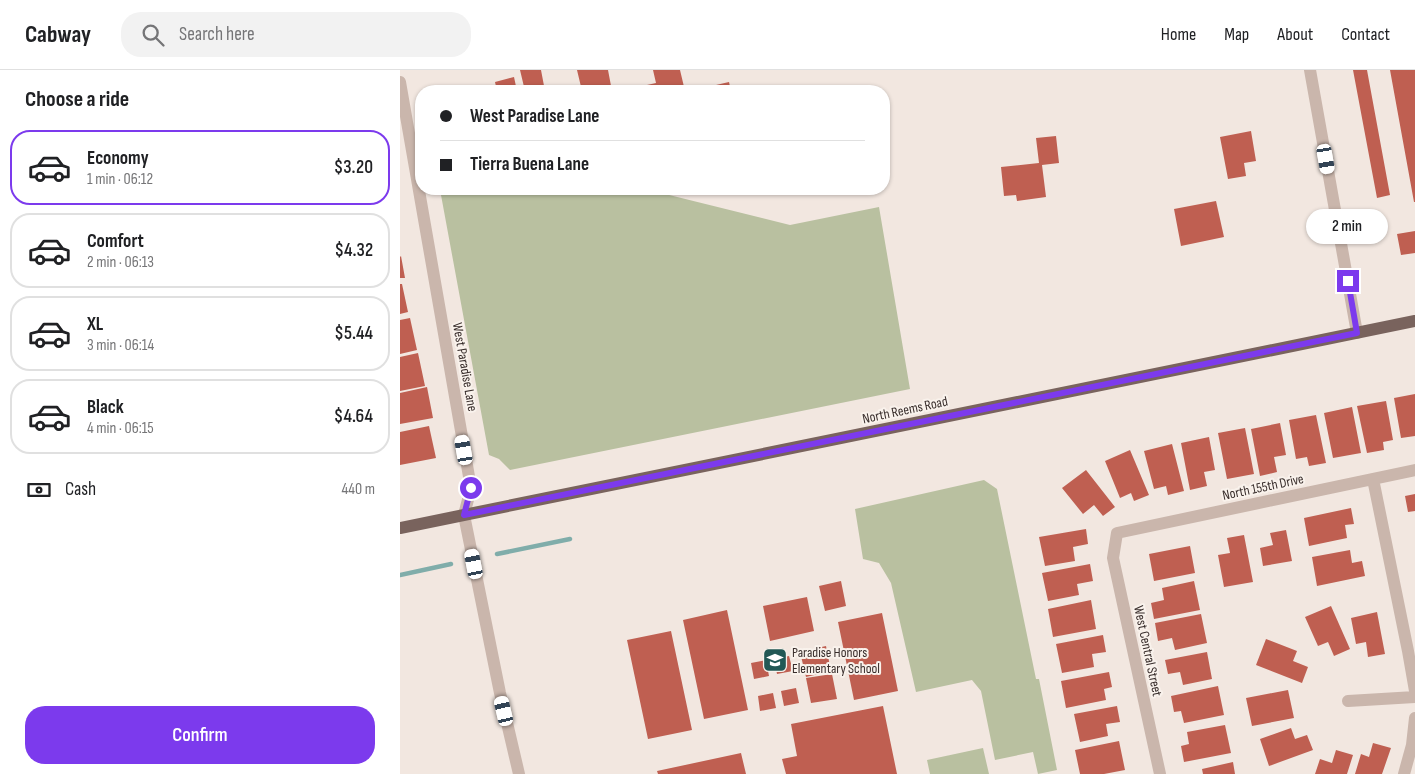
<!DOCTYPE html>
<meta charset="utf-8">
<style>
:root{--surface:#fff;--page:#f2f2f2;--text:#202124;--muted:#757577;--line:#e0e0e0;--accent:#7c3aed}
body{margin:0;font-family:"Sofia Sans Condensed",sans-serif;background:var(--page);color:var(--text);height:100vh;display:flex;flex-direction:column;font-size:19px;white-space:nowrap}
*{box-sizing:border-box;margin:0}
p{font-size:16px;color:var(--muted)}
.icon{flex:none;width:28px;height:28px;fill:none;stroke:currentColor;stroke-width:2;stroke-linecap:round;stroke-linejoin:round}
.map{position:relative;flex:1;overflow:hidden}
.side{display:flex;flex-direction:column;background:var(--surface);width:400px}
.side>*{flex:none}
.banner{position:absolute;left:15px;top:15px;width:475px;height:110px;border-radius:20px;box-shadow:0 1px 4px #0004;display:grid;align-content:center;height:110px;padding:0 25px;background:var(--surface)}
.end{position:absolute;width:22px;height:22px;margin:-11px;border:6px solid #7c3aed;background:#fff;box-shadow:0 0 0 2px #fff}
.from{border-radius:50%}
.bubble{position:absolute;height:35px;border-radius:18px;background:var(--surface);box-shadow:0 1px 4px #0004;font-size:16px;font-weight:600;line-height:35px;text-align:center}
.car{position:absolute;width:15px;height:30px;margin:-15px -8px;border-radius:6px;box-shadow:0 0 4px 1px #0007;background:linear-gradient(#fff 24%,#345 0 40%,#fff 0 76%,#345 0 86%,#fff 0)}
.banner b{display:flex;align-items:center;gap:18px;height:48px;font-size:19px}
.banner b+b{border-top:1px solid var(--line)}
.banner i{width:12px;height:12px;background:var(--text)}
ul{padding:0;list-style:none}
li{display:flex;align-items:center;gap:15px;height:75px;margin:0 10px 8px;padding:0 15px;border:2px solid var(--line);border-radius:20px}
li div{flex:1}
li b{display:block;font-size:19px}
li em{font-style:normal;font-weight:600}
li.active{border-color:var(--accent)}
li>.icon{width:45px;height:45px;stroke-width:1.5}
h2{padding:0 25px;font-size:22px;line-height:60px}
.pay{display:flex;align-items:center;gap:12px;height:55px;padding:0 25px;font-size:19px}
.pay p{margin-inline-start:auto}
.cta{display:flex;gap:10px;margin-top:auto;padding:10px 25px}
.cta a{flex:1;height:58px;border-radius:20px;background:var(--accent);color:#fff;font-size:20px;font-weight:600;line-height:58px;text-align:center}
header{display:flex;align-items:center;gap:30px;box-sizing:border-box;height:70px;padding:0 25px;background:var(--surface);border-bottom:1px solid var(--line)}
header strong{font-size:24px}
nav{display:flex;gap:28px;margin-inline-start:auto;font-size:18px}
.search{width:350px;height:45px;background:var(--page);display:flex;align-items:center;gap:12px;box-sizing:border-box;padding:0 18px;border-radius:20px;color:var(--muted);font-size:19px}
main{display:flex;flex:1;min-height:0}
.map>svg:first-child{display:block}
.green{fill:#b9c0a0}
.lines{fill:none;stroke-linecap:round;stroke-linejoin:round}
.stream{stroke:#80adaa;stroke-width:4.5}
.building{fill:#bf5f51}
.minor{stroke:#cab6ac;stroke-width:12}
.major{stroke:#79635d;stroke-width:12}
.route{stroke:#7c3aed;stroke-width:6}
.labels{text-anchor:middle;dominant-baseline:central;stroke-width:4;stroke-linejoin:round;paint-order:stroke}
.street-label{font-size:14px;fill:#382d2b;stroke:#f9f2ec}
.poi-label{font-size:14px;fill:#382d2b;stroke:#f9f2ec;text-anchor:start}
</style>
<header>
<strong>Cabway</strong>
<div class="search"><svg class="icon" aria-label="search" viewBox="0 0 24 24"><circle cx="10" cy="10" r="6"/><path d="M15 15l6 6"/></svg>Search here</div>
<nav><a>Home</a><a>Map</a><a>About</a><a>Contact</a></nav>
</header>
<main>
<section class="side">
<h2>Choose a ride</h2>
<ul>
<li class="active"><svg class="icon" aria-label="car" viewBox="0 0 24 24"><path d="M5 17H2v-5l4-1 3-4h7l3 4 3 1v5h-3M9 17h6M6 11h13"/><circle cx="7" cy="17" r="2"/><circle cx="17" cy="17" r="2"/></svg><div><b>Economy</b><p>1 min · 06:12</p></div><em>$3.20</em></li>
<li><svg class="icon" aria-label="car" viewBox="0 0 24 24"><path d="M5 17H2v-5l4-1 3-4h7l3 4 3 1v5h-3M9 17h6M6 11h13"/><circle cx="7" cy="17" r="2"/><circle cx="17" cy="17" r="2"/></svg><div><b>Comfort</b><p>2 min · 06:13</p></div><em>$4.32</em></li>
<li><svg class="icon" aria-label="car" viewBox="0 0 24 24"><path d="M5 17H2v-5l4-1 3-4h7l3 4 3 1v5h-3M9 17h6M6 11h13"/><circle cx="7" cy="17" r="2"/><circle cx="17" cy="17" r="2"/></svg><div><b>XL</b><p>3 min · 06:14</p></div><em>$5.44</em></li>
<li><svg class="icon" aria-label="car" viewBox="0 0 24 24"><path d="M5 17H2v-5l4-1 3-4h7l3 4 3 1v5h-3M9 17h6M6 11h13"/><circle cx="7" cy="17" r="2"/><circle cx="17" cy="17" r="2"/></svg><div><b>Black</b><p>4 min · 06:15</p></div><em>$4.64</em></li>
</ul>
<div class="pay"><svg class="icon" aria-label="cash" viewBox="0 0 24 24"><path d="M3 7h18v10H3z"/><circle cx="12" cy="12" r="2"/></svg>Cash<p>440 m</p></div>
<div class="cta"><a>Confirm</a></div>
</section>
<div class="map">
<svg width="1015" height="704" viewBox="0 0 1015 704">
<rect width="100%" height="100%" fill="#f2e7e0"/>
<path class="green" d="M77 119H245L390 155 479 137 510 319 110 400 99 389 89 385 41 125Z
M584 410 597 419 636 609H639L657 700 638 704 633 682 595 690 581 621 572 610 516 622 491 513 479 493 463 489 455 439Z
M583 678 589 704H530L527 690Z"/>
<g class="lines">
<path class="stream" d="M97 484 170 469
M0 505 51 494"/>
</g>
<path class="building" d="M120 0H141L145 21H125Z
M177 0H208L212 21H182Z
M253 0H280L285 21H248L247 15 256 13Z
M953 0H967L990 125 977 128Z
M990 0H1015V132H1014Z
M114 7 117 21H97L95 12Z
M329 12 331 21H303V18Z
M851 61 856 91 844 93 846 106 828 109 820 67Z
M656 66 659 93 642 95 646 127 617 131 616 125 604 126 601 97 639 93 636 68Z
M816 131 824 167 781 176 774 139Z
M1015 161V183L1001 185 997 164Z
M1 186 5 208H0V187Z
M0 214H2L8 242 0 244Z
M10 248 17 280 0 284V250Z
M18 283 25 316 0 321V287Z
M27 317 33 348 0 354V323Z
M1015 324V366L1001 368 994 328Z
M986 331 993 370 983 372 984 380 967 383 957 336Z
M952 337 961 383 933 388 924 343Z
M916 345 926 393 909 396 907 387 896 389 889 350Z
M880 353 886 385 874 387 877 402 860 406 851 359Z
M29 356 36 388 0 395V362Z
M845 358 854 404 827 409 818 363Z
M809 367 815 400 804 402 807 416 790 420 781 373Z
M772 374 784 421 768 425 766 416 754 419 744 381Z
M730 380 749 425 734 431 731 423 720 428 705 391Z
M686 400 715 437 703 446 694 435 683 444 662 418Z
M1015 424V441L1008 442 1005 426Z
M951 438 954 454 945 455 947 468 909 476 904 448Z
M686 459 688 474 673 477 675 491 645 496 639 467Z
M886 460 892 491 863 496 860 478 873 475 870 463Z
M844 465 853 512 824 517 818 485 830 483 827 468Z
M790 476 795 503 754 511 749 484Z
M950 480 952 493 962 491 965 506 917 516 912 487Z
M690 494 693 511 677 514 679 525 648 531 642 503Z
M441 511 446 536 425 541 419 516Z
M794 511 800 540 754 549 751 533 764 530 762 518Z
M407 527 414 561 370 571 363 536Z
M691 530 696 559 653 567 648 539Z
M931 536 950 579 934 586 928 572 918 576 905 547Z
M327 540 348 640 304 649 283 550Z
M977 542 985 584 968 587 966 572 956 574 951 548Z
M482 543 498 621 454 630 438 552Z
M801 544 807 573 775 580 772 568 758 571 755 553Z
M271 561 292 660 248 669 227 570Z
M703 565 706 582 692 584 694 597 662 603 656 574Z
M866 569 897 581 893 591 908 597 902 613 856 595Z
M426 576 431 601 406 607 400 582Z
M807 582 812 609 783 615 780 602 768 604 765 590Z
M389 586 393 601 377 604 374 589Z
M366 590 369 606 354 609 351 593Z
M709 602 712 617 704 619 706 630 666 638 661 611Z
M432 604 437 629 411 633 406 608Z
M818 616 824 645 784 653 781 641 774 642 771 626Z
M396 618 399 633 384 636 381 621Z
M888 620 894 648 852 656 846 628Z
M373 623 376 638 360 641 358 626Z
M483 636 497 704H386L382 689 397 686 391 654Z
M717 636 720 652 706 654 708 666 680 672 674 644Z
M825 655 831 683 784 692 781 676 789 674 787 662Z
M891 658 895 669 907 665 913 680 869 696 860 669Z
M719 671 725 700 704 704H680L675 680Z
M973 673 991 678 982 704H955L961 684 969 687Z
M936 680 953 685 947 704H915L920 689 932 693Z
M341 683 346 704H258L257 701Z
M833 692 835 704H803L802 699Z"/>
<g class="lines">
<path class="minor" d="M910 0 957 263
M0 12 71 418 64 445 100 623 119 704
M973 409 1008 581 1015 621
M948 631 1015 627
M760 704 713 488 717 463 1015 400
M1004 704 1012 675 1015 648"/>
<path class="major" d="M0 458 1015 251"/>
</g>
<g class="lines">
<path class="route" d="M71 418 64 445 957 263 948 211"/>
</g>
<defs>
<symbol id="school-square" viewBox="-11 -11 22 22"><rect x="-9" y="-9" width="18" height="18" rx="4" fill="#225855" stroke="#f9f2ec"/><path d="M0-5L7-2L0 1L-7-2ZM-4 1L0 2.5L4 1V4Q0 6-4 4Z" fill="#fff"/></symbol>
</defs>
<g fill-rule="evenodd">
<use href="#school-square" x="361" y="576" width="28" height="28"/>
</g>
<g class="labels">
<g class="street-label">
<text transform="translate(65 297) rotate(80)">West Paradise Lane</text>
<text transform="translate(505 340) rotate(-12)">North Reems Road</text>
<text transform="translate(863 417) rotate(-12)">North 155th Drive</text>
<text transform="translate(748 581) rotate(78)">West Central Street</text>
</g>
<g class="poi-label">
<text x="392" y="582">Paradise Honors<tspan x="392" dy="16">Elementary School</tspan></text>
</g>
</g>
</svg>
<i class="end from" style="left:71px;top:418px"></i>
<i class="end" style="left:948px;top:211px"></i>
<div class="bubble" style="left:906px;top:139px;width:82px">2 min</div>
<i class="car" style="left:926px;top:89px;rotate:170deg"></i>
<i class="car" style="left:64px;top:380px;rotate:350deg"></i>
<i class="car" style="left:74px;top:494px;rotate:349deg"></i>
<i class="car" style="left:104px;top:641px;rotate:347deg"></i>
<div class="banner">
<b><i class="from"></i>West Paradise Lane</b>
<b><i></i>Tierra Buena Lane</b>
</div>
</div>
</main>
